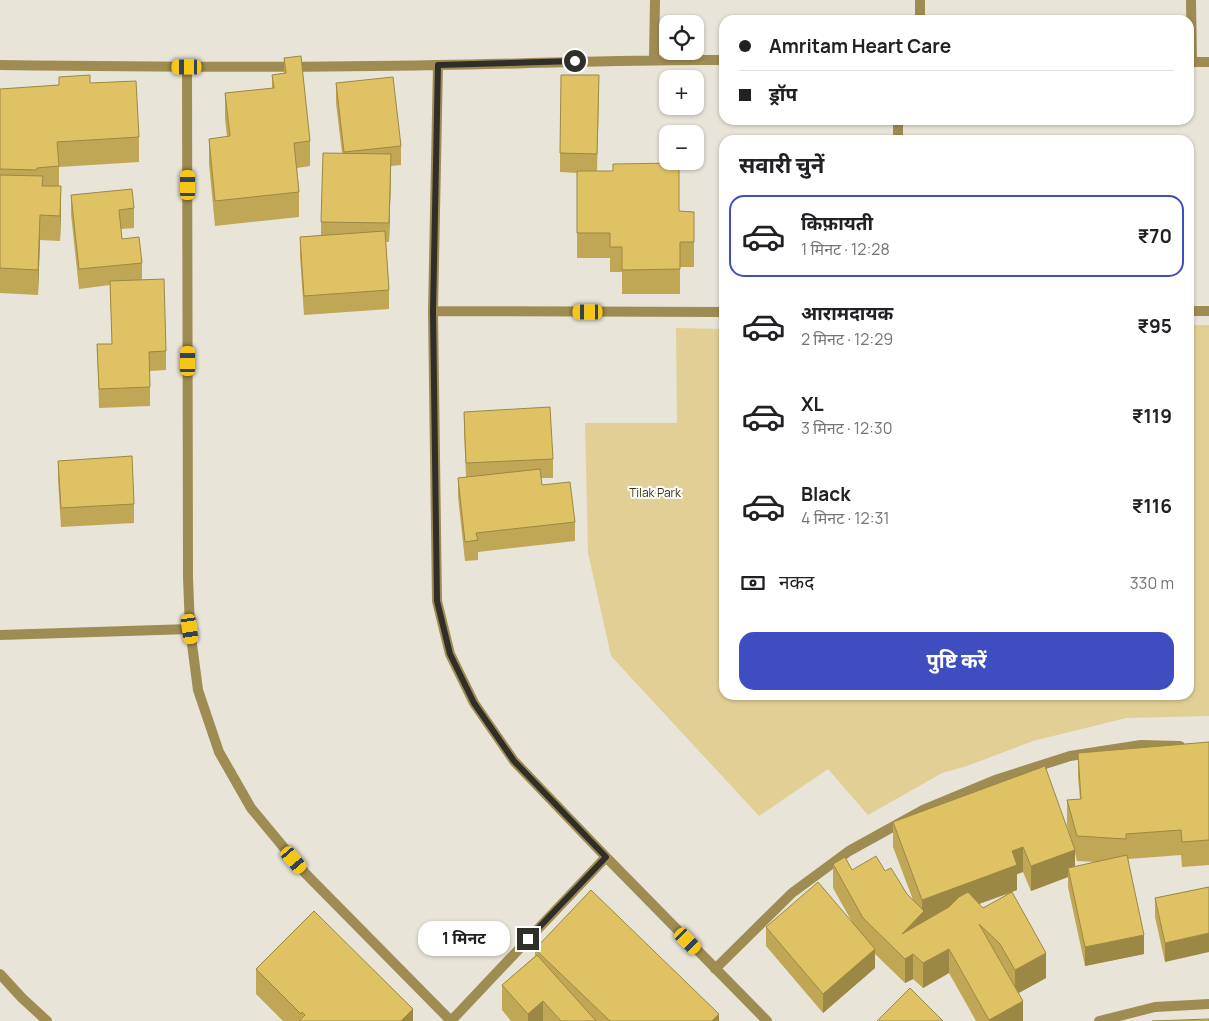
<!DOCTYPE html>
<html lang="hi">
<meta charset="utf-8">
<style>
:root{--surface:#fff;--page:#f6f6f6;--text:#202124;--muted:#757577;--line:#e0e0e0;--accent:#3e4dc0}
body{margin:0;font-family:Manrope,"Noto Sans Devanagari",sans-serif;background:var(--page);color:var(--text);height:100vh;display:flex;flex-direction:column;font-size:19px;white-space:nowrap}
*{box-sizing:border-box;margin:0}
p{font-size:16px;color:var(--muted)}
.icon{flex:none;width:28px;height:28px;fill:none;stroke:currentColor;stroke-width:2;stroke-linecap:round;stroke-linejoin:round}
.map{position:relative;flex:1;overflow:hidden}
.side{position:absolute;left:719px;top:135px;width:475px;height:565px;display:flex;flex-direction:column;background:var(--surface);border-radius:15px;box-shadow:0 1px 4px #0004}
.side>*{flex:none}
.top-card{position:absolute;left:719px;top:15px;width:475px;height:110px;border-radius:15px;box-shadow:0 1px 4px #0004;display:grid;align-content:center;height:110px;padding:0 20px;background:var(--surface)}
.buttons{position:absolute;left:659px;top:15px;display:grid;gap:10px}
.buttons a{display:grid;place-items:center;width:45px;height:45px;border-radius:10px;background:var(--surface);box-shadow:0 1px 4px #0004;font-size:25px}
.end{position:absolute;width:22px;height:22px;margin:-11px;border:6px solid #2f2e29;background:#fff;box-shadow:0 0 0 2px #fff}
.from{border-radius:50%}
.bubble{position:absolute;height:35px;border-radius:15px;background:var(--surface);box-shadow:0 1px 4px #0004;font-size:16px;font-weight:700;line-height:35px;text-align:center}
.car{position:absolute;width:15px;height:30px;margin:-15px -8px;border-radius:6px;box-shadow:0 0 4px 1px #0007;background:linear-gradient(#f5c518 24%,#345 0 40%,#f5c518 0 76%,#345 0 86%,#f5c518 0)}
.top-card b{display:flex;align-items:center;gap:18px;height:48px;font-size:19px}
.top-card b+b{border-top:1px solid var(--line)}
.top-card i{width:12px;height:12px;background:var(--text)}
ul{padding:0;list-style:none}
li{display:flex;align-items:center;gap:15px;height:82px;margin:0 10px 8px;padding:0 10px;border:2px solid transparent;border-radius:15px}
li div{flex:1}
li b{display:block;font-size:19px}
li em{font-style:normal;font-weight:700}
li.on{border-color:var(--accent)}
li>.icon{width:45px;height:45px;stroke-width:1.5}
h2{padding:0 20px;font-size:22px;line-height:60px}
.pay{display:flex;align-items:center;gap:12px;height:55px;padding:0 20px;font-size:19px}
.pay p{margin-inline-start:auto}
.action{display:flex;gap:10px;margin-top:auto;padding:10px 20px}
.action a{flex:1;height:58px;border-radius:15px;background:var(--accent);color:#fff;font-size:20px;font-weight:700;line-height:58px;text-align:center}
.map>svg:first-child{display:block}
.green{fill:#e1cf96}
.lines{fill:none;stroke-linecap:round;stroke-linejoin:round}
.street{stroke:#9f8c52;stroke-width:10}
.wall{fill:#c0a755;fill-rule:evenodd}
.shaded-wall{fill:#9c8845}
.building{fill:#dfc263;stroke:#9c8845}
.route{stroke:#2f2e29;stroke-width:6}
.labels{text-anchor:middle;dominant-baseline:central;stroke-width:4;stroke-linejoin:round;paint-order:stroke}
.park-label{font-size:12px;fill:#3d3106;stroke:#fff}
</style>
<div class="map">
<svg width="1209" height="1021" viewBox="0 0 1209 1021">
<rect width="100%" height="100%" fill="#e8e4d8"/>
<path class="green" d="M1189 325H1209V716L1126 718 1033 741 967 766 942 773 868 815 828 769 759 816 611 656 588 553 585 423H677L676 328 724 329V695H1189Z"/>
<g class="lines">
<path class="street" d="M920 0V20
M1191 0 1192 62
M654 59 655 0
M1189 62H1209
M0 65C146 67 292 68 437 65 533 64 628 59 724 60
M438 65 433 311 437 601 450 654 474 703 514 761 606 857 767 1021
M187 67 188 577 190 629 198 690 219 752 251 808 305 873 451 1021
M898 120V140
M433 311 724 312
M1189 311H1209
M0 635 190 629
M715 969 792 893 849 851 925 809 995 780 1070 756 1141 745 1180 746
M0 974 22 998 47 1021
M451 1021 606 857
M1099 1021 1155 1007 1209 1004"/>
</g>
<path class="wall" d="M284 58 310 141V166L297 168 299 192V217L215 226 209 164V139L227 137 225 118V93L272 88V75L284 73Z
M59 77 90 83 139 137V162L59 167V186L61 211 60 241 40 240 38 295 0 293V89L59 85Z
M336 83 401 146V165L391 166 389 242H386L389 290V309L304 315 300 256V237L321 235V222L342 153 336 103Z
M599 94 597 171 679 211 694 212V267H680V294H622V272H610V258H577V173L560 172V153Z
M71 195 134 208V228L121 229 122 239 142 263V280L166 351V370L150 371V406L99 408 97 344H112L110 285 79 289 71 214Z
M464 412 553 459V478H541L542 485 575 522V541L478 552V560L465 561 458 497V478L466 477 464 431Z
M58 461 134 504V523L61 527 58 480Z
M1209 742V865L1182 867 1181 855 1128 859 1144 954 1085 966 1068 887V877L1031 891 1023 872 1017 874V890L1012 892 1046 978 1018 993 1023 1021H976L949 973 923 988 913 979 905 983 875 954V968L823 1013 766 946V927L852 922 833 888V864L852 870 885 871 913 900 893 847V822L1070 835 1067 825V800L1080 799 1078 778V753ZM1075 853 1077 861 1096 862 1075 867ZM1010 893 983 908 979 904Z
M1209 887 1165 962 1155 917V898Z
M535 949 719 1021H511L502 1010V985L535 956Z
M256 969 413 1021H283L256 994Z"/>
<path class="shaded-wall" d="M391 154V174L389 242V223Z
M61 186V211L60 241V216Z
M40 215V240L38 295V270Z
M1023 847V872L1017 874V890L924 924 902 934 922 913V900L1012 851Z
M1075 850V875L1068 868V877L1031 891V866Z
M1209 933V952L1165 962V943Z
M1144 935V954L1085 966V947Z
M875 949V968L823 1013V994Z
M949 949V973L923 988V963Z
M1046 953V978L1015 995V970Z
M913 954V979L905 983V959Z
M543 1001V1021H528V1014Z
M1023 1001V1021H989V1020Z
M413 1009V1021H401Z
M719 1014V1021H712Z"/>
<path class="building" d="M301 56 310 141 294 143 299 192 215 201 209 139 230 136 225 93 274 88 272 75 286 73 284 58Z
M90 75V83L136 81 139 137 57 142 59 166 37 168V170L0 169V89L59 85V77Z
M561 75H599L597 154 560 153Z
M393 77 401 146 344 152 336 83Z
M323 153 391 154 389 223 321 222Z
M679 163V211L694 212V242H680V269L622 270V247H610V233H577V171H613V164Z
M0 175 43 176 42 186H61L60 216 40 215 38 270 0 268Z
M132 189 134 208 119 210 122 239 139 237 142 263 79 269 71 195Z
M385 231 389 290 304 296 300 237Z
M164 279 166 351 149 352 150 387 99 389 97 344H112L110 281Z
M550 407 553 459 466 463 464 412Z
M132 456 134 504 61 508 58 461Z
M540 469 542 485 570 482 575 522 476 533 478 540 465 542 458 478Z
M1209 742V840L1182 842 1181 830 1126 834V839L1077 836 1067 800 1081 799 1078 753Z
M1045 766 1075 850 1031 866 1023 847 1012 851 1017 865 922 900 893 822Z
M1127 855 1144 935 1085 947 1068 868Z
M876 856 885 871 891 868 907 894 924 911 902 934 949 907 959 897 968 892 983 908 1012 892 1046 953 1015 970 1000 944 979 924 1023 1001 989 1020 949 949 923 963 913 954 905 959 863 918 833 864 845 857 852 870Z
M818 882 875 949 823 994 766 927Z
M1209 887V933L1165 943 1155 898Z
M591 890 719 1014 712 1021H610L535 949Z
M314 911 413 1009 401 1021H299L305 1015 302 1012 301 1014 256 969Z
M537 955 596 1021H561L543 1001 528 1014 502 985Z
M910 988 943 1021H877Z
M1209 1019V1021H1152Z"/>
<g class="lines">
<path class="route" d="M528 939 606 857 514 761 474 703 450 654 437 601 433 311 438 65 575 61"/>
</g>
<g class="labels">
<g class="park-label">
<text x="655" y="492">Tilak Park</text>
</g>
</g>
</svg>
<div class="buttons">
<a><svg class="icon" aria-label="locate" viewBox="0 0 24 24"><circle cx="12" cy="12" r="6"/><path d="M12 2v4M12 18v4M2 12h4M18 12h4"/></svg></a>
<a>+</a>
<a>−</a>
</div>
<i class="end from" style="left:575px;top:61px"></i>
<i class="end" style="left:528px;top:939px"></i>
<div class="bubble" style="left:418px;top:921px;width:92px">1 मिनट</div>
<i class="car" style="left:187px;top:67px;rotate:270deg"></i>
<i class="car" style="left:188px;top:185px;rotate:0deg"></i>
<i class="car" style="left:588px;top:312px;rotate:270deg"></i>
<i class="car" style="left:188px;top:361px;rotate:0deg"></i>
<i class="car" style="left:190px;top:629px;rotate:172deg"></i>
<i class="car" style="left:294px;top:860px;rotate:140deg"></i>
<i class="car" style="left:688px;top:941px;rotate:136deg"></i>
<div class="top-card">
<b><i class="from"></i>Amritam Heart Care</b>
<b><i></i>ड्रॉप</b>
</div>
<section class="side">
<h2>सवारी चुनें</h2>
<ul>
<li class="on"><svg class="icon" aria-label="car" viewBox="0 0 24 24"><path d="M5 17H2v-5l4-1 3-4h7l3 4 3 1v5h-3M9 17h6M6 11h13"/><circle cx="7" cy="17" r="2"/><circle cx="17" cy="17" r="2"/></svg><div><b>किफ़ायती</b><p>1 मिनट · 12:28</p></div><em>₹70</em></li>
<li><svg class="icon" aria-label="car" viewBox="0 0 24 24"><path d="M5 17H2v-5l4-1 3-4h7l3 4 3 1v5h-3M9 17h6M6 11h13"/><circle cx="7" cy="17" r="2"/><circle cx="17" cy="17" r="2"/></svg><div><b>आरामदायक</b><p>2 मिनट · 12:29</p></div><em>₹95</em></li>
<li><svg class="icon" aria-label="car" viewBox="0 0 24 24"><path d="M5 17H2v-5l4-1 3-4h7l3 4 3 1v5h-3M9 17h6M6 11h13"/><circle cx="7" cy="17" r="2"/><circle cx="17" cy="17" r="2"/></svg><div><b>XL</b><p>3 मिनट · 12:30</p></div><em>₹119</em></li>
<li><svg class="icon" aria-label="car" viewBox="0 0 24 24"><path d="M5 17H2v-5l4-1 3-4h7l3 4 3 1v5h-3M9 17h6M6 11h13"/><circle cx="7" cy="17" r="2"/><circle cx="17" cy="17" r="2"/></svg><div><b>Black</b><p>4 मिनट · 12:31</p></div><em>₹116</em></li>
</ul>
<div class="pay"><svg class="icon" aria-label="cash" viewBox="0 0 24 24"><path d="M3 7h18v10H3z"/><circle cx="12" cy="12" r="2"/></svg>नकद<p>330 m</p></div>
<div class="action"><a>पुष्टि करें</a></div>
</section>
</div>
